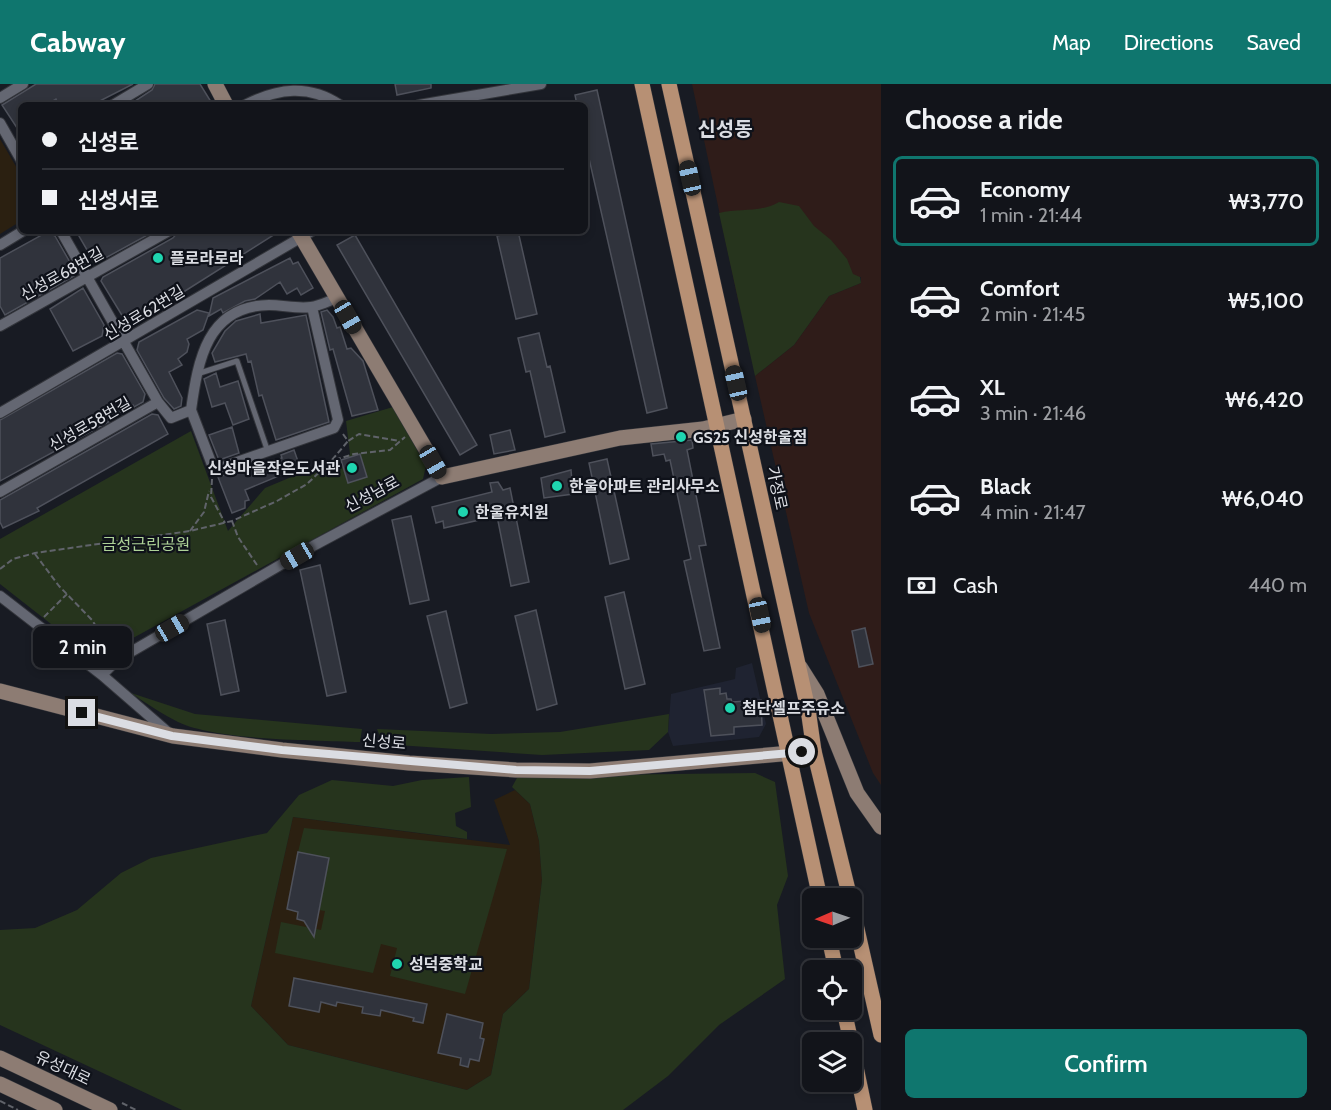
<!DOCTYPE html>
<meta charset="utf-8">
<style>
:root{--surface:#12141a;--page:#1b1d23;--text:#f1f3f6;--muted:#9c9ea2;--line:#313339;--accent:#0f766e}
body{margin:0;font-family:Cabin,"Noto Sans KR",sans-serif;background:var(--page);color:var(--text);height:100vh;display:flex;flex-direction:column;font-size:22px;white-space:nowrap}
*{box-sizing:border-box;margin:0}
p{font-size:20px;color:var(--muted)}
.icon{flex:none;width:33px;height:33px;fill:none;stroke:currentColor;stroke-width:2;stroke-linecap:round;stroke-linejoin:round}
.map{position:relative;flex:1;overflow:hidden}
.drawer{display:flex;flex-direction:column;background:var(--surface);width:450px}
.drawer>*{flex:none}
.banner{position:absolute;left:18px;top:18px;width:570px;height:132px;border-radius:9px;box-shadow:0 3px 9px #0003,0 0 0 2px var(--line);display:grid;align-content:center;height:132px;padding:0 24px;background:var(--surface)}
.needle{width:39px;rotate:268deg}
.tools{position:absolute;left:802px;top:804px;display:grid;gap:12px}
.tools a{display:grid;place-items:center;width:60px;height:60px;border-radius:9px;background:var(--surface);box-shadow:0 3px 9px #0003,0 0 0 2px var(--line);font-size:30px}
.end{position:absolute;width:27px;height:27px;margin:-14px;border:8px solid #dbdde3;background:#111;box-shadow:0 0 0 3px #111}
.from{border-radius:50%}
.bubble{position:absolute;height:42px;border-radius:9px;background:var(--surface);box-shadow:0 3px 9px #0003,0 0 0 2px var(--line);font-size:20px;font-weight:600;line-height:42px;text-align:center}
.car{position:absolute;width:18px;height:36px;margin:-18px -9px;border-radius:8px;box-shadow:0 0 4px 2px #0007;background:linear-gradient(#222 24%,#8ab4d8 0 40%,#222 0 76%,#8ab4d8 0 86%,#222 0)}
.banner b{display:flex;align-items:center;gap:21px;height:57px;font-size:22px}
.banner b+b{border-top:2px solid var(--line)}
.banner i{width:15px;height:15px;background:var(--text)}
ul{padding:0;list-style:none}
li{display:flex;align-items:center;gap:18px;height:90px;margin:0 12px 9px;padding:0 12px;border:3px solid transparent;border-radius:9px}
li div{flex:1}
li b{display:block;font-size:22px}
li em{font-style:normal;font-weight:600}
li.selected{border-color:var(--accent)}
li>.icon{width:54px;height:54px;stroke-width:1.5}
h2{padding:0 24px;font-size:27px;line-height:72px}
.pay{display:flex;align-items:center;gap:15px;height:66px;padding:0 24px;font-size:22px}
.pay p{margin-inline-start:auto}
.action{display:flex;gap:12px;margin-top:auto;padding:12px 24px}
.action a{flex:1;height:69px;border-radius:9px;background:var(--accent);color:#fff;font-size:24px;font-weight:600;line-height:69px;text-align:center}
header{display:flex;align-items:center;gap:36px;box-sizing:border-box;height:84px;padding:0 30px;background:var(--accent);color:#fff}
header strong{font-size:28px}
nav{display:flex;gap:33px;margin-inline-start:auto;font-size:21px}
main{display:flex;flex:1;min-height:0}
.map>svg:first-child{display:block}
.built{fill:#1f2331}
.industrial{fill:#2f1c19}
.education{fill:#2b2011}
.green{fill:#26341d}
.building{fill:#30333c;stroke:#4e515b;stroke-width:1.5}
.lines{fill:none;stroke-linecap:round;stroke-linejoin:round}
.lane-casing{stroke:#33353b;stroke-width:7}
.street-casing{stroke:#33353b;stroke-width:12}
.secondary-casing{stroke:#33353b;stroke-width:16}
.primary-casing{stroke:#33353b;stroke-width:16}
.path{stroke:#60636a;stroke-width:2;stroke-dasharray:6 3;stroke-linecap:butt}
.lane{stroke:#646772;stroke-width:5}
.street{stroke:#646772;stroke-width:10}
.secondary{stroke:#8d7c73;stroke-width:15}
.primary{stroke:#b79074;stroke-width:15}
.route{stroke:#dbdde3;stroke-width:8}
.poi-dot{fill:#1fd5b0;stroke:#0f121a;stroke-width:2}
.labels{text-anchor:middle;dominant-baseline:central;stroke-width:4.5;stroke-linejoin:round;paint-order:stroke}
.poi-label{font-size:16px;font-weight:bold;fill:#dbdde3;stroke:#0f121a;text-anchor:start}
.street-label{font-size:16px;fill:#dbdde3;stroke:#0f121a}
.park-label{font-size:16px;fill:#aed297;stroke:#0f121a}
.quarter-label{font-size:20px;font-weight:bold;fill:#dbdde3;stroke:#0f121a}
</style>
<header>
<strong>Cabway</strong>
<nav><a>Map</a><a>Directions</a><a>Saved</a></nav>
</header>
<main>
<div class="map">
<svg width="881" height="1026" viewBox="0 0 881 1026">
<rect width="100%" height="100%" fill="#181b23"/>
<path class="built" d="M752 579 766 640 759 653 673 662 668 648 671 610 735 595 736 584Z"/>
<path class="industrial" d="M692 0H881V701L873 689 809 529 755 292 794 261 829 212 861 199V193L739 220Z"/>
<path class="education" d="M0 55 21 91V137L0 150Z
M515 706 530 720 539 757 542 796 529 905 503 930 491 991 467 1006 288 961 251 922 293 733 510 761 494 716Z"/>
<path class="green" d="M779 118 799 122 814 142 831 156 847 175 853 190 860 193 861 199 829 212 794 261 755 292 719 129C740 124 760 129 779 118Z
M393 323 426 382 423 395 104 570 88 569 0 500V455L191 347 228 447 265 404 313 384 335 391 350 370 346 337Z
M131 609 195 630 362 645 360 658C314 656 218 657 178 638 162 630 146 619 131 609Z
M669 630 668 648 649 666 542 671 383 660 377 645 491 650 560 648Z
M755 689 775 698 788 792 777 821 785 895 719 941 668 992 623 1026H182L0 941V846L35 844 77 826 121 789 151 774 267 749 299 711 332 696 393 702 422 696 469 693 471 723 455 729 456 742 467 748V755L293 733 251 922 288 961 467 1006 491 991 503 930 529 905 542 796 539 757 530 720 512 703 518 692Z
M304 744 507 765 465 910 390 892 397 864 381 860 373 889 275 869 281 838 321 846 325 827 319 826 329 774 298 768Z"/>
<path class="building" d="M36 0H133L92 21H59L56 15 46 21H21V50L2 21Z
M155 0H200L213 21H137L135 17 152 6Z
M395 0H431V4L397 11Z
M597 6 667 324 647 329 585 57V21H577L575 11Z
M76 147H152L153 148 98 178H94Z
M179 147H280L185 207 132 235 123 233 101 197 103 193 173 154Z
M518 147 537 230 516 235 497 152Z
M47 148 55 152 75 187 74 192 5 231 0 222V174Z
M355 151 477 361 460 371 337 161Z
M290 174 293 180 298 178 313 204 301 211 297 204 287 210 280 198 255 215 245 217 223 229 221 225 209 232 213 214Z
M83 204 104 241 102 252 73 267 50 225Z
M197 226 209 229 203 246 187 255 189 260 187 268 178 275 182 281 169 288 182 314 181 322 174 325 164 314 137 266 139 258Z
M327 226 333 233 337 244 340 243 347 265 351 264 363 277 378 326 352 332 333 265 330 266 321 228Z
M260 230 261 239 306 231 329 338 276 356 262 311 259 312 251 277 248 278 246 270 215 278 212 269 225 247 236 237Z
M539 249 547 283 550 282 565 348 545 353 530 287 526 288 518 254Z
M117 269 122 270 145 310 143 318 134 323 133 321 110 334 112 336 0 397V336Z
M216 289 220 303 238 297 249 335 233 341 225 319 212 323 204 295Z
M152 330 158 331 168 350 37 424 39 427 3 444 0 438V416Z
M232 343 239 369 219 376 209 351Z
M510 346 515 366 494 370 490 351Z
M692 356 693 364 687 366 706 461 699 462 720 564 704 567 684 477 691 475 670 376 666 377 664 370 653 372 651 360Z
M294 366 300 383 245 406 249 416 245 417V424L232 429 218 393 282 374 281 371Z
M360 370 367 393 348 399 341 376Z
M607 375 629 475 610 480 589 379Z
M571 386 573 410 544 414 541 394Z
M498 398 503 406 510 404 529 498 511 502 497 432 444 444 443 437 436 439 432 423 492 408 490 399Z
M411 432 429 516 410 520 392 436Z
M320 481 346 608 327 612 300 486Z
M624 508 645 600 625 605 605 513Z
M536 526 557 620 537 626 515 532Z
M446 527 467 619 450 624 427 532Z
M225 536 239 607 221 611 207 540Z
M865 544 873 580 859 583 852 547Z
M720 604V610L726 609 727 615H731L732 618 761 616 762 641 734 643V650L711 652 704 606Z
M298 768 329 774 314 853 304 837 297 835 298 828 287 825Z
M294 894 427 920 423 939 413 937 414 934 381 926 380 932 362 929 363 923 337 918 336 922 321 918 319 928 289 922Z
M447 930 483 939 480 954 484 955 479 977 470 975 468 983 460 981 461 974 438 969Z"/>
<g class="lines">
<defs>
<path id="lane" d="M197 290 237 277 268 368"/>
<path id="street" d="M0 14 23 0
M113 21 148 0
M245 21C278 4 309 0 340 21
M419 21 541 0
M0 39 21 76
M61 147 158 318
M0 161 23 147
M0 242 169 147
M191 326 214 386 334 344 338 336 312 223
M0 329 312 147
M0 408 158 318 171 334 191 326C198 276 207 222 269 221 283 221 297 225 311 223 319 222 329 217 337 214
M0 512 102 591 170 650
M102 591 117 576 313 462 442 393"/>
<path id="secondary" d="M215 0 226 21
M298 147 442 393 620 354 703 345 744 335
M800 583 817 610 857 709 881 743
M0 607 173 652 282 666 409 679 516 686 590 687 814 667
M0 974 110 1026
M0 1000 55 1026"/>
<path id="primary" d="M642 0 820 814
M669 0 808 625 814 667 850 814
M852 823 881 951
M829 854 836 886
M844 926 851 958
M852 964 865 1026"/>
</defs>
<use href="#lane" class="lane-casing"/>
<use href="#street" class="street-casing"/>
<use href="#secondary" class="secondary-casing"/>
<use href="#primary" class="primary-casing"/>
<path class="path" d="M343 350 348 357 359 350 400 357
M332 376 348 357
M212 395 211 413 225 439
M232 437 238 453 257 481
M190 447 204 428 209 407
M35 470 59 502 92 536 111 566
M0 485 13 475 35 469 190 447 232 437 277 417 307 400 331 377 354 370 390 366 405 353
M44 533 67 510
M0 1017 18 1026
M122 1019 136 1026"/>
<use href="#lane" class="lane"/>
<use href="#street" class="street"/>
<use href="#secondary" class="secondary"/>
<use href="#primary" class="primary"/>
</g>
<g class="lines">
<path class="route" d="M82 629 172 652 282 666 516 686 590 687 802 668"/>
</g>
<g class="poi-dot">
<circle cx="158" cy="174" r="6"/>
<circle cx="681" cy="353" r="6"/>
<circle cx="352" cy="384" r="6"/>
<circle cx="557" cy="402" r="6"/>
<circle cx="463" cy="428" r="6"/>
<circle cx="730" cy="624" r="6"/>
<circle cx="397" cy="880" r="6"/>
</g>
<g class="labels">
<g class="poi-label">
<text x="170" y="174">플로라로라</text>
<text x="693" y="353">GS25 신성한울점</text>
<text x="340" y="384" text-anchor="end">신성마을작은도서관</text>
<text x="569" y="402">한울아파트 관리사무소</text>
<text x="475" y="428">한울유치원</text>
<text x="742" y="624">첨단셀프주유소</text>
<text x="409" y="880">성덕중학교</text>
</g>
<g class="street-label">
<text transform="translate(62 190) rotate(-29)">신성로68번길</text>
<text transform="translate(144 229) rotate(-31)">신성로62번길</text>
<text transform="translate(90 340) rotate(-30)">신성로58번길</text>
<text transform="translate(777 404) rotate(78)">가정로</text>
<text transform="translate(372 410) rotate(-28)">신성남로</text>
<text transform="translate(384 658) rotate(5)">신성로</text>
<text transform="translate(63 984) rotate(25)">유성대로</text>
</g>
<g class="park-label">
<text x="146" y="460">금성근린공원</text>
</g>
<g class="quarter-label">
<text x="725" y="45">신성동</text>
</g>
</g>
</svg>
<div class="tools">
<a><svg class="needle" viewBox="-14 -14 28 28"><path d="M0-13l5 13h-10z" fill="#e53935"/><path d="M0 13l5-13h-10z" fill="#9c9ea2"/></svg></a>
<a><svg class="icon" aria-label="locate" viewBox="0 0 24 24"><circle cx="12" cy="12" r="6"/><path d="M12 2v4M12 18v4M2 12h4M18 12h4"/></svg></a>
<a><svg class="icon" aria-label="layers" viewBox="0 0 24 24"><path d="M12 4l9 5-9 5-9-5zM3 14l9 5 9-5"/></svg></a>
</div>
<i class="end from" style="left:802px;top:668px"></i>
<i class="end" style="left:82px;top:629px"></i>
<div class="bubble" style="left:33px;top:542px;width:99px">2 min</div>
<i class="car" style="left:690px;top:94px;rotate:347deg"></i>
<i class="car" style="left:348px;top:233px;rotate:150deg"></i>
<i class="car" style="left:736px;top:299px;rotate:347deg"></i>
<i class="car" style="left:433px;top:378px;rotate:150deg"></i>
<i class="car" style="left:297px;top:472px;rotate:240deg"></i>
<i class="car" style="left:760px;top:531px;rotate:168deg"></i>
<i class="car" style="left:172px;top:544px;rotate:60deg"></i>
<div class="banner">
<b><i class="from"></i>신성로</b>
<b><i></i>신성서로</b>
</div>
</div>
<section class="drawer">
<h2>Choose a ride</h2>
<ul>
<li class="selected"><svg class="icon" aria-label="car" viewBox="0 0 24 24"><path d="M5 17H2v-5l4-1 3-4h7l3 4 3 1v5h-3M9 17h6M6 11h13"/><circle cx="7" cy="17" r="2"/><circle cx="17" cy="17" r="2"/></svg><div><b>Economy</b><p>1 min · 21:44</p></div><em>₩3,770</em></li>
<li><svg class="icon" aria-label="car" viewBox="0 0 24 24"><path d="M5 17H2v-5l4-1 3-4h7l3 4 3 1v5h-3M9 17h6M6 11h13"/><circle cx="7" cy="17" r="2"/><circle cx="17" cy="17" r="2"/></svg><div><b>Comfort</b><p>2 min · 21:45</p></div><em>₩5,100</em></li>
<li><svg class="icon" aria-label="car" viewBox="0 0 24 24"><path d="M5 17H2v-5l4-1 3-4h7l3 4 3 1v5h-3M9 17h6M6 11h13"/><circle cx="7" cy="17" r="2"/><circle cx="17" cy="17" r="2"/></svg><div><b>XL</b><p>3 min · 21:46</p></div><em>₩6,420</em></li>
<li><svg class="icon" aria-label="car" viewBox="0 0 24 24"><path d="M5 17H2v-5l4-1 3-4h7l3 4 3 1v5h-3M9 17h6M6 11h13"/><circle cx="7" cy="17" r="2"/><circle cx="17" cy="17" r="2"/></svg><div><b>Black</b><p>4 min · 21:47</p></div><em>₩6,040</em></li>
</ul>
<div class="pay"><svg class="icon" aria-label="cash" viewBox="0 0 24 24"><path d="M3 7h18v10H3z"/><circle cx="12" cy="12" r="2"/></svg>Cash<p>440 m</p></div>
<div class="action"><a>Confirm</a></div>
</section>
</main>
